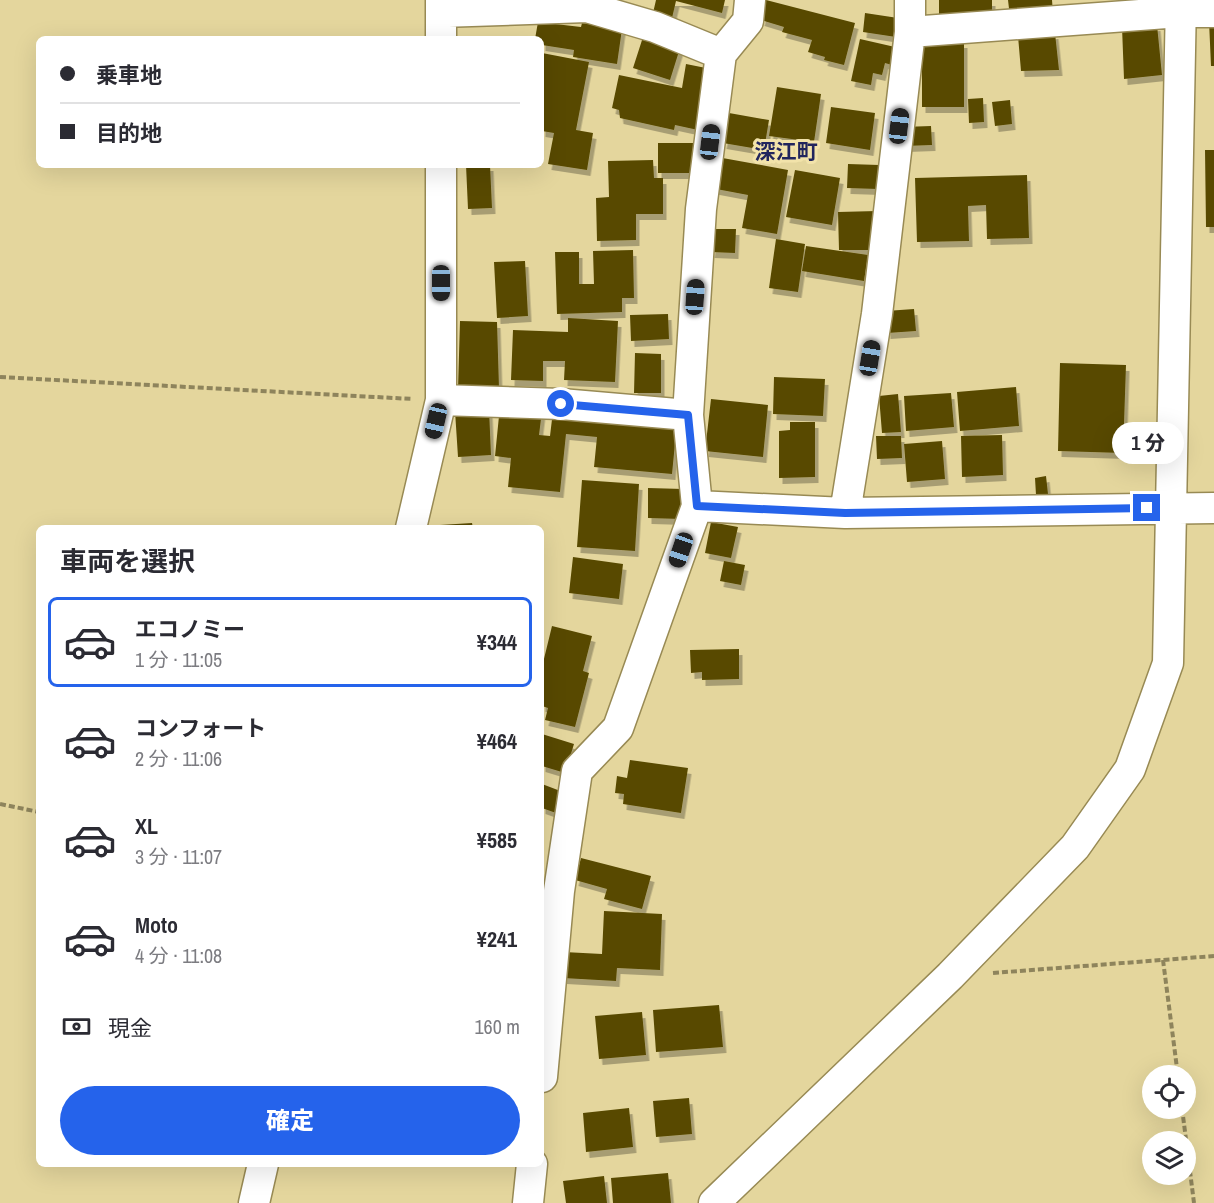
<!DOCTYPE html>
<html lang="ja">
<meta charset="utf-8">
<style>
:root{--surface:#fff;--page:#f2f2f3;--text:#2b2b33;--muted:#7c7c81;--line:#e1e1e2;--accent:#2563eb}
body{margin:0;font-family:"Archivo Narrow","Noto Sans JP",sans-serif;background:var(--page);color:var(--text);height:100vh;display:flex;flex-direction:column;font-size:22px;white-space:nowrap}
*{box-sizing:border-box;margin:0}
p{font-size:20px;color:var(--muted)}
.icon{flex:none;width:33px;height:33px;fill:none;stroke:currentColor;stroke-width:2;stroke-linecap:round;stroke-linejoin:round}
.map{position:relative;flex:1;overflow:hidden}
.panel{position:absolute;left:36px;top:525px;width:508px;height:642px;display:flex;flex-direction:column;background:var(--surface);border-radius:9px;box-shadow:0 6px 24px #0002}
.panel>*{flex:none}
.banner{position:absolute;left:36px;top:36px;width:508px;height:132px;border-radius:9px;box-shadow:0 6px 24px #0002;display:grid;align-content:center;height:132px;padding:0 24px;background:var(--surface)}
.tools{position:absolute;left:1142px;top:1065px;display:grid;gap:12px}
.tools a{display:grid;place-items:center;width:54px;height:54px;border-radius:50%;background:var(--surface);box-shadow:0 6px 24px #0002;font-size:30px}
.end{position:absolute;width:27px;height:27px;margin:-14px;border:8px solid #2563eb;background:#fff;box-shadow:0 0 0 3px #fff}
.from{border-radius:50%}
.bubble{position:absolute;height:42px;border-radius:21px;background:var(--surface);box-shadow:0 6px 24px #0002;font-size:20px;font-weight:800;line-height:42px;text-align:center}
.car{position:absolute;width:18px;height:36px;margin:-18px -9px;border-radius:8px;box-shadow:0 0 4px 2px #0007;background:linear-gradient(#222 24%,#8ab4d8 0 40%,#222 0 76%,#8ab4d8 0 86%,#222 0)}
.banner b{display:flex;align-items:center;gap:21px;height:57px;font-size:22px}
.banner b+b{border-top:2px solid var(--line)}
.banner i{width:15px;height:15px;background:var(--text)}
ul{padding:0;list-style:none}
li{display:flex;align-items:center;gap:18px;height:90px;margin:0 12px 9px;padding:0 12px;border:3px solid transparent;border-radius:9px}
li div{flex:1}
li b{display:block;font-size:22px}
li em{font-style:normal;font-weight:800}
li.current{border-color:var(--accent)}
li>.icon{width:54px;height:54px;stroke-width:1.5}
h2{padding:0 24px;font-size:27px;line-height:72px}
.pay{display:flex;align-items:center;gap:15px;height:66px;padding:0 24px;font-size:22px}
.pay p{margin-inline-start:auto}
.action{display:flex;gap:12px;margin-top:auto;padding:12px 24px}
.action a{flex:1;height:69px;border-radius:36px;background:var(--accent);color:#fff;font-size:24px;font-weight:800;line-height:69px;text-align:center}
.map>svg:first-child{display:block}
.building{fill:#584a06;filter:url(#shadow)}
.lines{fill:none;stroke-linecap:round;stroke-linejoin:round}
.minor-casing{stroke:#988a54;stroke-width:33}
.path{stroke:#8e845c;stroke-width:4;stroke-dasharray:6 3;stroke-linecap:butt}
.minor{stroke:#fff;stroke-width:30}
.route{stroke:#2563eb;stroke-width:8}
.labels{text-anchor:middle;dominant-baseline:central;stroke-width:6;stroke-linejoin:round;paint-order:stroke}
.quarter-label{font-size:21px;font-weight:bold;fill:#21255d;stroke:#f2e3aa}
</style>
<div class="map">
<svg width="1214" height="1203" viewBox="0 0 1214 1203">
<defs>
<filter id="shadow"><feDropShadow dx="3.5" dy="6" stdDeviation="0" flood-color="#0004"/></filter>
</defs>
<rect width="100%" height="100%" fill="#e4d69d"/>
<path class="building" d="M656 0H725L722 13 676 1 672 18 653 13Z
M766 0 855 23 844 65 824 60 825 57 808 52 812 40 782 32 784 27 761 20Z
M939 0H992V16L939 17Z
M1008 0H1052L1053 13 1010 17Z
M865 13 898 18 896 37 863 32Z
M1209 21H1214V66H1211Z
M538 22 581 27 582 23 622 29 617 64 573 57 574 50 542 45V39H535Z
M1157 25 1162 75 1124 79 1122 27Z
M1055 33 1059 70 1021 71 1018 36Z
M643 37 680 48 670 80 633 68Z
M860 39 895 47 892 65 885 63 882 75 873 73 871 85 851 81Z
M922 42H964V107H922Z
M542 53 589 62 576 130 593 133 587 170 548 164 554 133 542 131Z
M686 64 711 69 698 130 675 125 674 130 620 118 619 110 612 108 619 75 682 88Z
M777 87 821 94 814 142 769 136Z
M983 98 984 122 969 123 968 99Z
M1010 100 1012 124 995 126 992 102Z
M831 107 875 113 870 150 826 143Z
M729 113 769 120 764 150 723 143Z
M931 126 932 145 904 146 903 127Z
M658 143H697V173H658Z
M1205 150H1214V227H1206Z
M717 157 788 170 777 234 742 228 748 195 711 188Z
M653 160 654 178H663V214H636V240L597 241 596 198 609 197 608 161Z
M848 164 879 165 878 189 847 188Z
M466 165H490L492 208 468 209Z
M795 170 840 178 832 225 786 217Z
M1027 175 1029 238 987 239 986 205 968 206 969 241 917 242 915 178Z
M877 211V250H839L838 212Z
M714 229H736L735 253 711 252Z
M776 239 805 244 798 292 769 288Z
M806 246 868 255 864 281 802 271Z
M633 250 634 298H622V312L557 314 555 252H579V284H594L593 251Z
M525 261 528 316 497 318 494 262Z
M914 309 916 331 887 333 886 311Z
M668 314 669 339 631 341 630 315Z
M568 318 618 321 615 382 564 380 565 361H543V381L511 380 513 330 568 332Z
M460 321 497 322 499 388 458 389Z
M635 353 661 354V393H634Z
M1060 363 1126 365 1123 453 1058 451Z
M774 377 825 379 823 416 773 414Z
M1016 387 1019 426 960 431 957 392Z
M951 393 954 427 906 431 904 396Z
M898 394 901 432 882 433 879 396Z
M711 399 768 405 763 457 705 451Z
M500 406 542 411 539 435 550 436 553 411 677 423 672 474 594 467 597 437 566 434 560 492 508 487 511 458 495 456Z
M489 409 491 455 458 457 455 411Z
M790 422H815V477L779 478V431L790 430Z
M1002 435 1003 475 962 477 961 436Z
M876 436H901L902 458 877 459Z
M942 441 945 479 907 482 904 444Z
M1046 476 1048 494 1036 495 1035 478Z
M582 480 639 484 635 551 577 547Z
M648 488 683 489 682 519 648 518Z
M711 522 738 527 731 558 705 553Z
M472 523 473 528H440V525Z
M573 557 623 564 619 599 569 593Z
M724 561 745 565 741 585 720 581Z
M552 626 592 636 583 671 589 673 575 727 545 720 548 708 542 706V667Z
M739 649V679L702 680V672L691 673 690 650Z
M542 734 574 744 565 773 542 766Z
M630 760 688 768 681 813 623 804 624 794 615 793 617 776 627 778Z
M542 784 563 792 556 813 542 808Z
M581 858 651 876 642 909 604 899 607 889 575 880Z
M604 911 662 914 660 970 617 968 616 981 563 978 564 952 602 954Z
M719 1005 723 1047 656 1052 653 1010Z
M642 1012 646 1055 599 1059 595 1016Z
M689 1098 692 1134 656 1137 653 1101Z
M629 1108 633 1147 586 1152 583 1113Z
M668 1173 671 1203H613L611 1178Z
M604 1176 607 1203H566L563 1181Z"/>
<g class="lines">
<defs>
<path id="minor" d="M441 12 587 7 655 27 721 54
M910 32 1180 12H1214
M441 39V0
M441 400 561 404 688 415
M697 506 845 513 1214 508
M845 513 877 314 910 32V0
M411 528 441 400V165
M542 1077 559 891 577 771 618 728 697 506 688 415 701 209 721 54 748 21 750 0
M254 1203 263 1164
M528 1203 532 1164
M714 1203 950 976 1075 847 1130 769 1168 663 1181 0"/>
</defs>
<use href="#minor" class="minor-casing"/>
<path class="path" d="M0 377 413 399
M0 804 39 812
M1163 960 1178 1076
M993 973 1214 956
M1182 1108 1194 1203"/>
<use href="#minor" class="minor"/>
</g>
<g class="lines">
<path class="route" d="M561 404 688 415 697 506 845 513 1147 508"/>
</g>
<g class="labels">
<g class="quarter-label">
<text x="786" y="151">深江町</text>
</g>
</g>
</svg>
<div class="tools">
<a><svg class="icon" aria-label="locate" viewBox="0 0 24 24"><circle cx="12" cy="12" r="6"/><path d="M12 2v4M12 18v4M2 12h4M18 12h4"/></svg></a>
<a><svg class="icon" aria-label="layers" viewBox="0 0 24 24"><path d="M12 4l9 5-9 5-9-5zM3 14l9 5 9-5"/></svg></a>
</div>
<i class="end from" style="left:561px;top:404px"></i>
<i class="end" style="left:1147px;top:508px"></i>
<div class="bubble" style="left:1112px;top:422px;width:72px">1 分</div>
<i class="car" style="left:899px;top:126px;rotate:7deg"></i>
<i class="car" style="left:710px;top:142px;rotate:7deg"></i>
<i class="car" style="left:441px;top:283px;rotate:180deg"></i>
<i class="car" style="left:695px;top:297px;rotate:4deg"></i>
<i class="car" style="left:870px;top:358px;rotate:9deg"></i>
<i class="car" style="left:436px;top:421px;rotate:193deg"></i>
<i class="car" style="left:681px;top:550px;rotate:199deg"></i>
<div class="banner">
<b><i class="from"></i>乗車地</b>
<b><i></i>目的地</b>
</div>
<section class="panel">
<h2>車両を選択</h2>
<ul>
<li class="current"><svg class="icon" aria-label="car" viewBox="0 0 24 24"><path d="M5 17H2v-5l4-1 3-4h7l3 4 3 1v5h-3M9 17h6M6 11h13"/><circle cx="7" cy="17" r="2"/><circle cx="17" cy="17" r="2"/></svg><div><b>エコノミー</b><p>1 分 · 11:05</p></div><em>¥344</em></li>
<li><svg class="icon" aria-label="car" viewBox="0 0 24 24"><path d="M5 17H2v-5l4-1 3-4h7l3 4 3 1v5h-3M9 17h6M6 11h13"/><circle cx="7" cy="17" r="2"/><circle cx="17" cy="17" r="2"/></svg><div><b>コンフォート</b><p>2 分 · 11:06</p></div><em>¥464</em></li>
<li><svg class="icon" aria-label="car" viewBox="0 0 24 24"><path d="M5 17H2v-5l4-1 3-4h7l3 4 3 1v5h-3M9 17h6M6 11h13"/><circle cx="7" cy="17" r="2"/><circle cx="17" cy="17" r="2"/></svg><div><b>XL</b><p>3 分 · 11:07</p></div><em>¥585</em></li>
<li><svg class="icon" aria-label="car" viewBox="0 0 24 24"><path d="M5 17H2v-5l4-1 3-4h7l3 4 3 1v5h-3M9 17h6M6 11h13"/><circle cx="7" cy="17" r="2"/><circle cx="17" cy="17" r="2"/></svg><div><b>Moto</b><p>4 分 · 11:08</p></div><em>¥241</em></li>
</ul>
<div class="pay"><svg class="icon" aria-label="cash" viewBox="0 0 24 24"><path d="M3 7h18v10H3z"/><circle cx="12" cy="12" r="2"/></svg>現金<p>160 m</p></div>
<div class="action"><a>確定</a></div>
</section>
</div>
